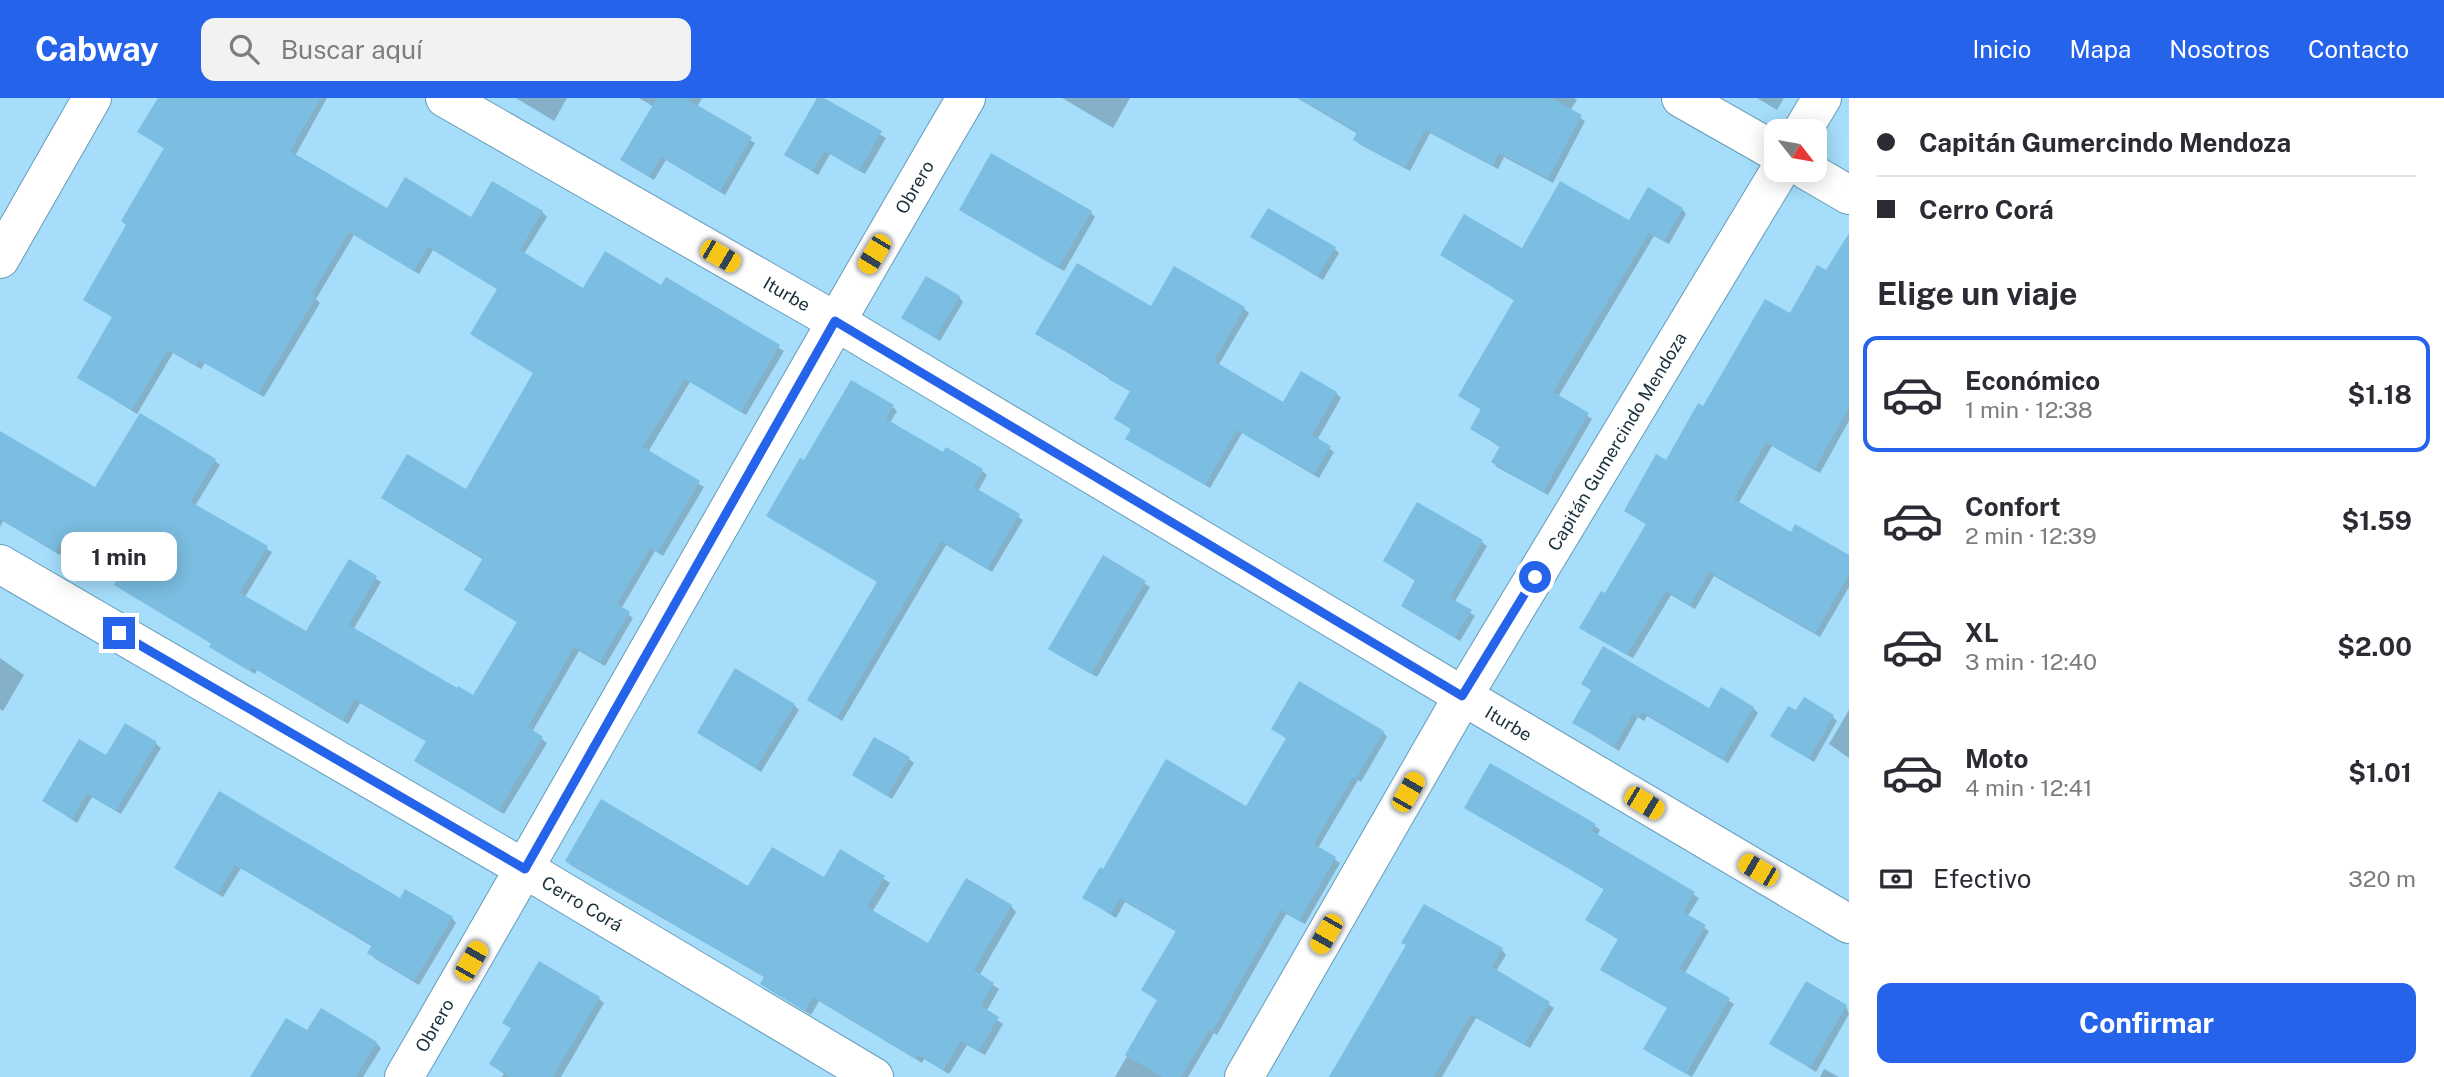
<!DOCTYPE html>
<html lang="es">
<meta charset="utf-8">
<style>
:root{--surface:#fff;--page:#f2f2f3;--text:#2b2b33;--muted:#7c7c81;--line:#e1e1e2;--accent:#2563eb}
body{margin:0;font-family:"Public Sans",sans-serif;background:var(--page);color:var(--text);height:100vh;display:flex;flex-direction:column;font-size:26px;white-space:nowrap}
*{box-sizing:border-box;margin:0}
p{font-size:23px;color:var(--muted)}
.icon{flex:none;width:38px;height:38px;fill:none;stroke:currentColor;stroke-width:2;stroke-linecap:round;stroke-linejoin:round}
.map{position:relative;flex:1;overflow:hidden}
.panel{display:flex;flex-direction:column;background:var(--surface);width:595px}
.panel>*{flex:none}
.banner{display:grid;align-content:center;height:154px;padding:0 28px;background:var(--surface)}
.needle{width:46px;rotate:121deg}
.tools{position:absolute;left:1764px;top:21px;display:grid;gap:14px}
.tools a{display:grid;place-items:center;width:63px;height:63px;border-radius:14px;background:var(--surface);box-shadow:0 4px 18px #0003;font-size:35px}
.end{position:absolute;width:32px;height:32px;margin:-16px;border:9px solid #2563eb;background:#fff;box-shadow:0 0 0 4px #fff}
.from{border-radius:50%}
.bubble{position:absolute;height:49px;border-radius:14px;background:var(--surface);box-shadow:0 4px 18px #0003;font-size:23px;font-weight:700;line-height:49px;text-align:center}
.car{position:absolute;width:21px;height:42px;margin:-21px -10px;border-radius:9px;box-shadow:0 0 5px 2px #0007;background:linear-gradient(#f5c518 24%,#345 0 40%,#f5c518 0 76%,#345 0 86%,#f5c518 0)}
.banner b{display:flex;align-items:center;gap:24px;height:66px;font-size:26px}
.banner b+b{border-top:2px solid var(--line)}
.banner i{width:18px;height:18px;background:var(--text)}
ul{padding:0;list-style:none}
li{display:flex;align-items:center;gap:21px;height:116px;margin:0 14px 10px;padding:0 14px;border:4px solid transparent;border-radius:14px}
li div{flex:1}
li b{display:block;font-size:26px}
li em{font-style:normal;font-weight:700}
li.on{border-color:var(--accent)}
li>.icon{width:63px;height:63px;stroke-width:1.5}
h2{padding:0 28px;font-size:32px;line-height:84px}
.pay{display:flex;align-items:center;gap:18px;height:77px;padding:0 28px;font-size:26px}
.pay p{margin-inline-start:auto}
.cta{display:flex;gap:14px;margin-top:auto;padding:14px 28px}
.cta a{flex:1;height:80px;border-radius:14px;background:var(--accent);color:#fff;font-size:28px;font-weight:700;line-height:80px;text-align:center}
header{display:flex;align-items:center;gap:42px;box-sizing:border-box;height:98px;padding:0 35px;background:var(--accent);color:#fff}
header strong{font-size:33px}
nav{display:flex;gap:38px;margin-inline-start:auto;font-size:24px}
.search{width:490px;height:63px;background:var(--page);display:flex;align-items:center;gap:18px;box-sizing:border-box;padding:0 24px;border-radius:14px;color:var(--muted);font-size:26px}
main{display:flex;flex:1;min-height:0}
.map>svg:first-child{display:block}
.shadow{fill:#0003}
.building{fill:#7bbee1}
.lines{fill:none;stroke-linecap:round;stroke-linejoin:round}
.minor-casing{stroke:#659cb8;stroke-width:40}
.minor{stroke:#fff;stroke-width:38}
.route{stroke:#2563eb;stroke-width:9}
.labels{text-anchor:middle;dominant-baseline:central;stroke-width:7;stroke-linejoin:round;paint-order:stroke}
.street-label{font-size:18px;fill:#19303b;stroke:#ecf7fd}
</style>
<header>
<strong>Cabway</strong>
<div class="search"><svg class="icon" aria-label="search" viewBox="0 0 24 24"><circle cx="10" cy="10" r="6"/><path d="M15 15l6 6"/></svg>Buscar aquí</div>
<nav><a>Inicio</a><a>Mapa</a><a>Nosotros</a><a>Contacto</a></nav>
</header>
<main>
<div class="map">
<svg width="1849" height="979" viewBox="0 0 1849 979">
<rect width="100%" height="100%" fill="#a5ddfb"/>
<path class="shadow" d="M160 0H327L295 58 387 112 471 121 542 114 547 119 524 156 584 192 662 189 666 182 784 253 746 317 690 284 648 354 704 389 663 458 655 453 621 511 633 520 605 568 579 553 532 634 547 645 504 716 421 667 416 662 427 644 360 605 348 626 257 572 255 576 216 553 212 546 121 491 116 487 122 477 68 445 60 457 3 423 0 429V335L96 392 215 363 220 367 195 408 272 454 245 499 306 535 349 463 381 484 353 532 473 599 518 525 466 492 484 462 388 404 467 394 535 276 472 236 499 192 433 152 419 176 354 137 316 201 320 205 264 299 205 265 201 271 173 255 137 316 79 280 114 220 85 201 128 128 165 51 139 34Z
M516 0H567L554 23Z
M639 0H702L697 9 755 45 725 97 666 62 654 82 622 62 654 9Z
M818 0 886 40 865 76 830 56 818 77 786 57Z
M1062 0H1130L1113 30Z
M1297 0H1574L1577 2 1570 13 1585 23 1553 85 1504 59 1498 71 1430 35 1410 73 1359 46 1355 42 1358 36Z
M1757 0H1784L1777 12Z
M1682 111 1686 116 1669 146 1654 138 1558 299 1592 321 1548 397 1497 369 1493 364 1501 350 1472 330 1482 312 1460 298 1515 203 1442 157 1523 152Z
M961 112 1091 115 1095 119 1064 173Z
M1252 139 1335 151 1339 155 1323 182Z
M1849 146V323L1820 375 1772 348 1738 406 1791 436 1849 459V489L1820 539 1714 478 1695 511 1671 497 1633 560 1586 534 1582 529 1606 498 1647 427 1626 413 1666 364 1704 310 1790 217Z
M959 199 963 204 940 243 903 220Z
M1152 210 1244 211 1249 215 1218 268 1284 306 1336 295 1341 300 1317 342 1334 354 1319 380 1242 335 1210 390 1127 341 1132 332 1116 321 1131 294 1038 236Z
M893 309 897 313 890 325 944 356 946 352 982 373 987 377 978 393 1023 422 992 474 946 447 842 623 809 602 879 485 805 365Z
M1482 444 1487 448 1454 505 1475 518 1460 543 1403 508 1417 484 1385 463Z
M1104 460 1150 489 1097 579 1055 555Z
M0 560 24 577 3 613 0 611Z
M1583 586 1709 612 1753 610 1758 615 1728 665 1647 618 1644 623 1638 619 1619 653 1574 625 1592 593Z
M794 607 799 612 761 674 699 635Z
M1849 612V660L1829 646Z
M1833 619 1837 623 1814 664 1772 638Z
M1274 631 1383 634 1387 639 1361 684 1358 682 1318 750 1340 765 1305 826 1286 816 1217 937 1214 935 1188 979H1115L1159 903 1143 892 1177 834 1125 804 1116 820 1084 800 1103 773 1247 710 1287 641Z
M156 646 161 650 121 716 92 699 77 725 44 703 106 660Z
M909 661 914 665 892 701 859 681Z
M1491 667 1595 728 1600 732 1597 738 1699 800 1687 819 1709 833 1685 875 1734 906 1692 979 1650 955 1674 916 1619 842 1588 822 1605 792 1466 710Z
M220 695 400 803 452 820 456 825 419 887 374 860 370 855 373 849 241 770 223 799 181 774 176 769Z
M840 753 890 785 872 814 928 848 1011 808 1016 814 979 878 999 891 986 914 1003 926 985 957 967 947 949 976 924 961 922 965 819 903 811 917 768 891 762 885 766 880 572 768 567 763 749 790 824 781Z
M1502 852 1506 857 1496 873 1554 910 1530 950 1476 920 1442 979H1330Z
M599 901 604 905 561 979H502L504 976 491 966 512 931 504 925Z
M1846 908 1849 916 1816 974 1772 946Z
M308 935 376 945 381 950 363 979H252Z
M1824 971 1839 979H1820Z"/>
<path class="building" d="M158 0H321L290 53 387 110 405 79 471 119 492 83 543 113 520 152 583 190 605 153 661 187 666 179 780 247 741 314 685 281 643 349 700 383 658 455 650 450 617 506 630 514 600 564 574 549 528 629 543 639 499 712 414 663 426 643 355 601 343 622 252 569 250 573 209 549 211 545 114 487 120 476 63 441 55 454 0 421V333L95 389 140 315 216 361 191 404 268 448 240 495 306 533 349 461 377 478 349 527 457 590 458 588 473 597 517 524 464 492 483 460 381 400 407 356 466 391 533 275 470 236 497 191 428 149 414 173 349 134 312 196 316 199 258 296 199 262 196 268 168 252 132 312 77 280 112 219 83 202 126 127 121 123 164 50 137 34Z
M657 0H685L752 39 720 93 661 59 649 79 620 62Z
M817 0H824L882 33 859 73 825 53 812 73 784 57Z
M1298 0H1551L1582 17 1548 81 1499 55 1493 68 1425 32 1405 70 1353 42 1357 34Z
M991 55 1092 113 1058 170 959 112Z
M1560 83 1629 122 1648 89 1683 110 1664 143 1649 135 1553 294 1589 315 1543 394 1491 364 1500 348 1470 331 1481 311 1458 298 1514 202 1440 157 1464 116 1522 150Z
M1268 110 1336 149 1318 178 1250 139Z
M1849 135V310L1814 372 1766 344 1734 401 1791 434 1795 426 1849 457V477L1815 535 1709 474 1690 507 1666 493 1627 557 1579 530 1601 493 1605 495 1646 426 1624 413 1656 356 1666 362 1698 305 1703 308 1765 201 1790 215 1817 167 1826 172Z
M1077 165 1151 208 1174 168 1245 209 1214 263 1283 304 1301 273 1337 294 1312 337 1331 348 1314 376 1237 332 1205 387 1125 341 1131 331 1114 321 1130 293 1108 281 1110 279 1035 236Z
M926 178 960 198 935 240 901 220Z
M851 282 894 307 886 321 943 354 946 349 983 371 974 389 1020 416 987 471 941 443 837 620 807 602 877 484 766 418 800 360 804 362Z
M1417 404 1483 442 1450 500 1472 512 1455 540 1401 508 1415 482 1383 463Z
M1103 457 1146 483 1091 576 1048 551Z
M1603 548 1709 610 1721 589 1754 609 1723 661 1642 614 1639 620 1633 616 1614 649 1572 625 1591 592 1581 586Z
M735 570 795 606 756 670 697 635Z
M1299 583 1384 633 1356 681 1353 679 1314 746 1336 759 1299 823 1281 812 1212 934 1209 932 1181 979H1162L1125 957 1157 902 1141 892 1176 833 1120 800 1111 816 1082 800 1100 769 1103 771 1166 661 1246 708 1286 640 1271 631Z
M1804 599 1834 617 1809 661 1770 638 1788 608 1796 612Z
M125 625 157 644 116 713 87 696 72 721 42 703 79 641 106 657Z
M874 639 910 659 887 698 852 677Z
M1490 665 1596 726 1592 733 1695 794 1683 814 1706 827 1680 871 1730 900 1686 976 1643 951 1667 910 1600 872 1618 841 1585 822 1604 791 1464 710Z
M219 693 400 800 405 791 453 819 414 883 367 855 372 847 235 767 218 796 174 770Z
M601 701 748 788 772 749 824 779 840 751 885 778 867 809 928 845 966 780 1012 807 974 872 994 885 981 908 999 919 979 953 961 943 943 972 918 957 916 961 813 899 805 913 760 886 764 879 565 763Z
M1424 806 1503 850 1492 869 1550 904 1524 947 1471 916 1434 979H1329L1406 847 1401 845Z
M539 863 600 899 553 979H510L489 966 511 930 502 925Z
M1806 883 1847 907 1810 970 1769 946Z
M321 910 377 944 356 979H250L286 920 307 932Z"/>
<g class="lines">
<defs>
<g id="minor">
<path id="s1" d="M445 0 835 223 1463 598 1849 826"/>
<path d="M1681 0 1776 54"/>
<path d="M1802 33 1822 0"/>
<path d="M1806 72 1849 97"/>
<path d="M0 161 92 0"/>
<path id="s2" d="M0 466 525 771 874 979"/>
<path id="s3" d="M404 979C593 654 775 325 966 0"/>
<path id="s4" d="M1244 979 1463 598 1780 72"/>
</g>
</defs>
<use href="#minor" class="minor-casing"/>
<use href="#minor" class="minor"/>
</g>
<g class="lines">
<path class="route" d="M119 535 525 771 835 223 1462 598 1535 479"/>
</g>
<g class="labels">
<g class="street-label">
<text stroke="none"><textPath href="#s3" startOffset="1026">Obrero</textPath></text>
<text stroke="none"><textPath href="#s1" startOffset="394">Iturbe</textPath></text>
<text stroke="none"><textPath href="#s4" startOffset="737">Capitán Gumercindo Mendoza</textPath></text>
<text stroke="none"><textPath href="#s1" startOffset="1234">Iturbe</textPath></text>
<text stroke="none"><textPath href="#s2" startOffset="674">Cerro Corá</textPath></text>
<text stroke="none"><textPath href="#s3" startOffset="60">Obrero</textPath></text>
</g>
</g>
</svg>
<div class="tools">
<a><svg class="needle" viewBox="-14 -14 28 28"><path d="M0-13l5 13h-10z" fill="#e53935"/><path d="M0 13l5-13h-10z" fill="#7c7c81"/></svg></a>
</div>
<i class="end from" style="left:1535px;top:479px"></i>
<i class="end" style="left:119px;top:535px"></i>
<div class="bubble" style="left:61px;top:434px;width:116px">1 min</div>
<i class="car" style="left:874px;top:156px;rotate:211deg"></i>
<i class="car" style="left:720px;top:158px;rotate:120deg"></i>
<i class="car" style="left:1408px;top:694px;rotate:30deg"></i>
<i class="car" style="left:1644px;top:705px;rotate:121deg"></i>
<i class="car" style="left:1758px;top:772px;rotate:300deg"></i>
<i class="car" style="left:1326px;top:836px;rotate:210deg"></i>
<i class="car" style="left:471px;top:863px;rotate:30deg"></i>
</div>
<section class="panel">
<div class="banner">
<b><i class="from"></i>Capitán Gumercindo Mendoza</b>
<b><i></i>Cerro Corá</b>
</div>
<h2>Elige un viaje</h2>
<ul>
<li class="on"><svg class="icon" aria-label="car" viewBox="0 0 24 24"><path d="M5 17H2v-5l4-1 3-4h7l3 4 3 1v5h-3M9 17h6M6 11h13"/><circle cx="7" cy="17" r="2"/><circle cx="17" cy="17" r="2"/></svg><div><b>Económico</b><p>1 min · 12:38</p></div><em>$1.18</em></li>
<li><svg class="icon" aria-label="car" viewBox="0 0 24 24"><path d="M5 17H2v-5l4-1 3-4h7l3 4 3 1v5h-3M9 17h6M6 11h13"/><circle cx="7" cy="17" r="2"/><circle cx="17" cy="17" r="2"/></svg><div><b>Confort</b><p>2 min · 12:39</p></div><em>$1.59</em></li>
<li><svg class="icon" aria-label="car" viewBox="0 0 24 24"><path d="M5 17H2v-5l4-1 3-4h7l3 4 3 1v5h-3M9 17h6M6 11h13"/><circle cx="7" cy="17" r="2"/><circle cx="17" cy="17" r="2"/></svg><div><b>XL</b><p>3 min · 12:40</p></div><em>$2.00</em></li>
<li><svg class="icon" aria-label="car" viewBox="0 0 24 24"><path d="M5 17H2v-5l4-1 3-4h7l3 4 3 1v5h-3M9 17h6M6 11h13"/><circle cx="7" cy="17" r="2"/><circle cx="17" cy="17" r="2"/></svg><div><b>Moto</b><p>4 min · 12:41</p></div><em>$1.01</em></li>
</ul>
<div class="pay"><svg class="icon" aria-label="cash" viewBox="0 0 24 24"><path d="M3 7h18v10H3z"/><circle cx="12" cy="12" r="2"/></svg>Efectivo<p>320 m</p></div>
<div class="cta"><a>Confirmar</a></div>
</section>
</main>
